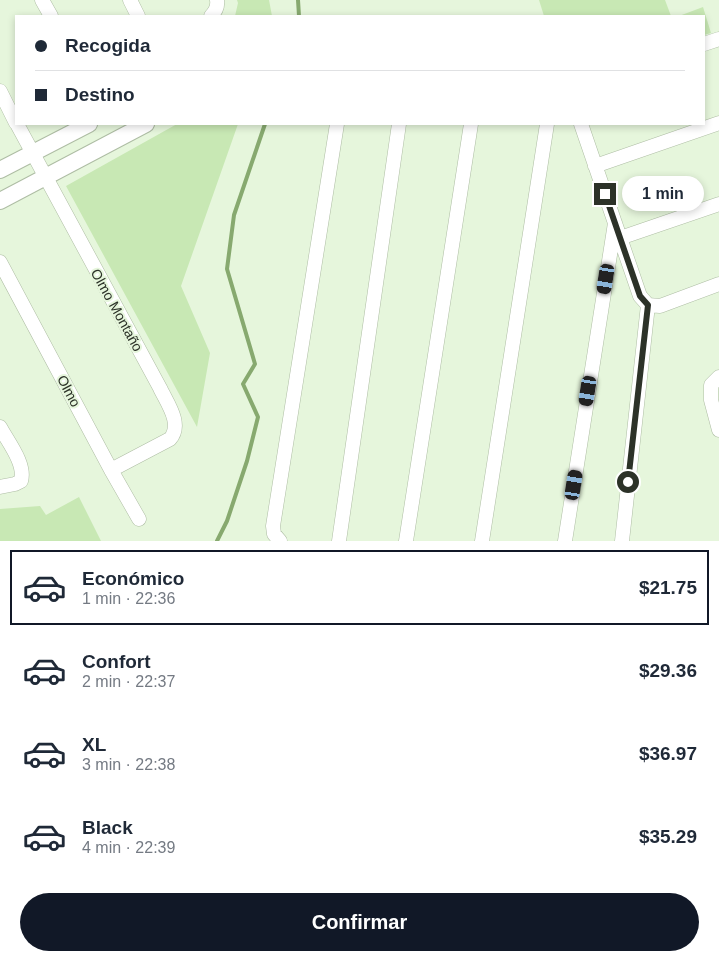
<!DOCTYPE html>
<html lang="es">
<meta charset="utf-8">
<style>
:root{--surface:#fff;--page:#f6f6f7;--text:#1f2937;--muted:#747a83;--line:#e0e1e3;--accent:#111827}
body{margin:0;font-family:Helvetica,sans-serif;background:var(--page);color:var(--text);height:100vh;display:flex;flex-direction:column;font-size:19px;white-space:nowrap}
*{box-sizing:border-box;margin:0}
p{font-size:16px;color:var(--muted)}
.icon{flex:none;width:28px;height:28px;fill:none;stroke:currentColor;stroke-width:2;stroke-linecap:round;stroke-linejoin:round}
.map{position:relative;height:541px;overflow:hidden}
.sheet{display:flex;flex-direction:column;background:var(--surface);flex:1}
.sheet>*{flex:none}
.guide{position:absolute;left:15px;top:15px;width:690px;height:110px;border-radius:0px;box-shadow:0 2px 8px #0003;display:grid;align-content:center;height:110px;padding:0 20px;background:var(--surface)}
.end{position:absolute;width:22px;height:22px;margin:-11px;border:6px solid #2c3228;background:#fff;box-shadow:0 0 0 2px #fff}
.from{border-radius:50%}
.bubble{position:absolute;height:35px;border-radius:18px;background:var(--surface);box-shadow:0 2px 8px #0003;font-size:16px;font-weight:700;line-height:35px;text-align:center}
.car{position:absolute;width:15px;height:30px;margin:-15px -8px;border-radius:6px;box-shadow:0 0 4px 1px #0007;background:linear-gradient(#222 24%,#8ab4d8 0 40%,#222 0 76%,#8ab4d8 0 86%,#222 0)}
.guide b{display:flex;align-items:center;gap:18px;height:48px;font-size:19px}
.guide b+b{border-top:1px solid var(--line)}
.guide i{width:12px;height:12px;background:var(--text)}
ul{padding:9px 0 0;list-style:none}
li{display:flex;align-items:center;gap:15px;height:75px;margin:0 10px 8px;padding:0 10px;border:2px solid transparent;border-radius:0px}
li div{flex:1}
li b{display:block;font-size:19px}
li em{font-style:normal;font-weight:700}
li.selected{border-color:var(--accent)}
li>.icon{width:45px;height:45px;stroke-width:1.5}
.primary-button{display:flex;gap:10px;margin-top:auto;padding:10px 20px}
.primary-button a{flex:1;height:58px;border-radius:30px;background:var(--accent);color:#fff;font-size:20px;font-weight:700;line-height:58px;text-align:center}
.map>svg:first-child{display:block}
.green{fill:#c8e8b4}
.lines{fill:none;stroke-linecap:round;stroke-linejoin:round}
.stream{stroke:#87a96f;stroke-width:4}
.minor-casing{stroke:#aebda4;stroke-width:15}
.tertiary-casing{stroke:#aebda4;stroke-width:18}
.minor{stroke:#fff;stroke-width:14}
.tertiary{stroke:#fff;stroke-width:16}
.route{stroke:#2c3228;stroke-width:6}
.labels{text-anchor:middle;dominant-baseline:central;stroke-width:4;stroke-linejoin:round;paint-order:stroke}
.street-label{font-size:14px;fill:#2c3228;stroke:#e6f6dc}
</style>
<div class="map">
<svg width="719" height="541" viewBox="0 0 719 541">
<rect width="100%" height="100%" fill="#e6f6dc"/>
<path class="green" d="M237 0H269L272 16H235L238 3Z
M539 0H665L671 16H544Z
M703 7 711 33 704 35V16H679Z
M177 124H238L181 286 210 353 197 427 66 186Z
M79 497 101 541H0V509L40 506 46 515Z"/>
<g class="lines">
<path class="stream" d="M298 0 299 16
M217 541 227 521 247 461 258 417 243 384 255 364 227 269 234 215 265 124"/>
<defs>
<path id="minor" d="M42 0 51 16
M130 0 138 16
M211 16C215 12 218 6 217 0
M704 44 719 39
M0 91 16 123
M17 124 160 388C167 403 183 424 170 439L111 470
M581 124 640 296 648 305 660 306 719 284
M595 166 719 123
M620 238 719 204
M0 262 111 470 139 519
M719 377 711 385V400L719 430
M0 427C8 442 26 464 21 481L15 484 0 487
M280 541 274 534 273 526 337 124
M339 541 399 124
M406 541 471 124
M482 541 547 124
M565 541 615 223
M622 541 648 305"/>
<path id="tertiary" d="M0 170 89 124
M0 201 146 124"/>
</defs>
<use href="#minor" class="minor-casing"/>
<use href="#tertiary" class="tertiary-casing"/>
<use href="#minor" class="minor"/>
<use href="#tertiary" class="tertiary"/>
</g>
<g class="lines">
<path class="route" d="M605 194 640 296 648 305 628 482"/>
</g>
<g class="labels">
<g class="street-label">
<text transform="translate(117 310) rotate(61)">Olmo Montaño</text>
<text transform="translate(69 391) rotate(62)">Olmo</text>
</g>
</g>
</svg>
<i class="end from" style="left:628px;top:482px"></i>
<i class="end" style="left:605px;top:194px"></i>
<div class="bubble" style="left:622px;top:176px;width:82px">1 min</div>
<i class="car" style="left:606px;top:279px;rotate:189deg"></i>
<i class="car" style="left:588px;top:391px;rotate:189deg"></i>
<i class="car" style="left:574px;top:485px;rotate:9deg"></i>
<div class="guide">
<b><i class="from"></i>Recogida</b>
<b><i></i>Destino</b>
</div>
</div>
<section class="sheet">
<ul>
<li class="selected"><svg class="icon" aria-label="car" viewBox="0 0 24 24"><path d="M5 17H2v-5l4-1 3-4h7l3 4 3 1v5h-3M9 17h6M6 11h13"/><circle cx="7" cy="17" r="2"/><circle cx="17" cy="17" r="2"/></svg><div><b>Económico</b><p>1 min · 22:36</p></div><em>$21.75</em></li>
<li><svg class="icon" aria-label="car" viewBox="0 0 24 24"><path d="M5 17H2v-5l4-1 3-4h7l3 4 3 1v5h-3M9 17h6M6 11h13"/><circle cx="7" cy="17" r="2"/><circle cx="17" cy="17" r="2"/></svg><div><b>Confort</b><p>2 min · 22:37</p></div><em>$29.36</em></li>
<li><svg class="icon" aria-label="car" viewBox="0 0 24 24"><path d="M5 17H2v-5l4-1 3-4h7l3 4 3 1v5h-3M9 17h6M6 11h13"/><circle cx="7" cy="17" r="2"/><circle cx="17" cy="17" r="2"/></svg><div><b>XL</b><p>3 min · 22:38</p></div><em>$36.97</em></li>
<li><svg class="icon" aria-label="car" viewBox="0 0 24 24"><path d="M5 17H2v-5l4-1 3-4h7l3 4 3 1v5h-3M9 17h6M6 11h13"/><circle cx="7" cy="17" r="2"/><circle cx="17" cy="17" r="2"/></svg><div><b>Black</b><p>4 min · 22:39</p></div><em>$35.29</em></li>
</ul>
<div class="primary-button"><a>Confirmar</a></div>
</section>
